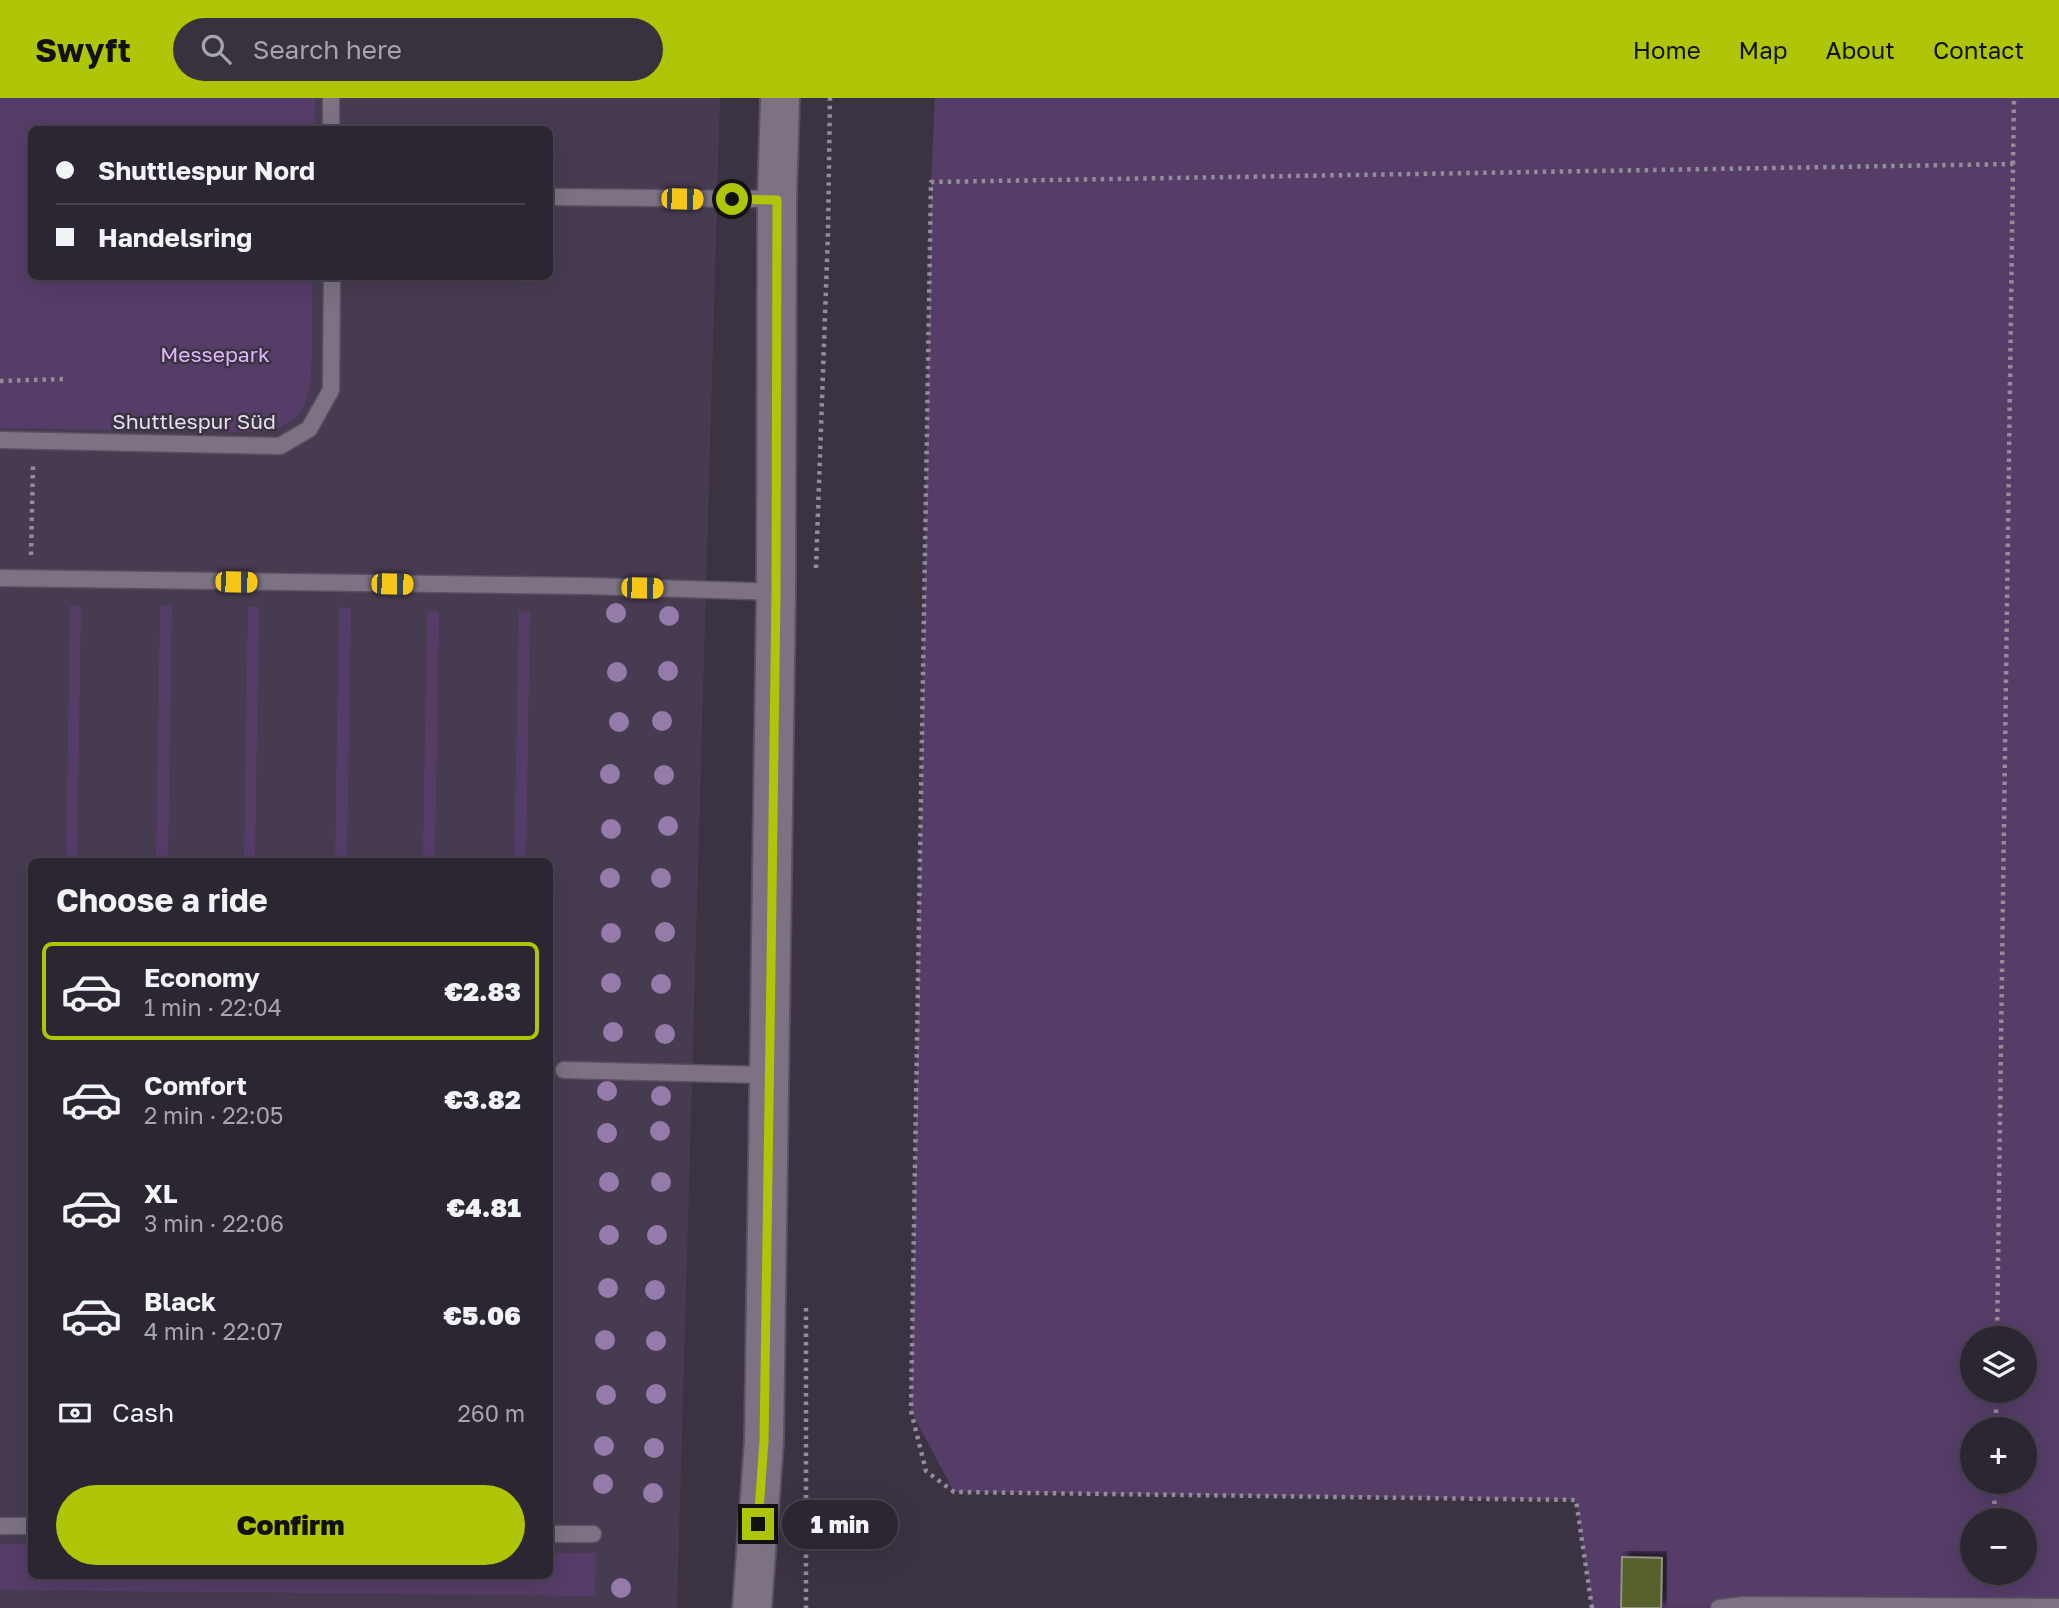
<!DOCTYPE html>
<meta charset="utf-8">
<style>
:root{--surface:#2c2632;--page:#38323e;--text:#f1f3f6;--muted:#a6a5ac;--line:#48434d;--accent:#afc507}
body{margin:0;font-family:"Golos Text",sans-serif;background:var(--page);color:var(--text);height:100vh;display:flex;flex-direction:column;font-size:26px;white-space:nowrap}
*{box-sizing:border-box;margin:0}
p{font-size:23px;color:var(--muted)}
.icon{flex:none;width:38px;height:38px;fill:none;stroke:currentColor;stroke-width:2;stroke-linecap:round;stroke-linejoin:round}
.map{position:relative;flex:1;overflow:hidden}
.details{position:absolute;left:28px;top:760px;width:525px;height:721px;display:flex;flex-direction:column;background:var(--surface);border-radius:10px;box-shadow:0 7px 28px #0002,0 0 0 2px var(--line)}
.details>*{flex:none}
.guide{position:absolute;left:28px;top:28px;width:525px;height:154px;border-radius:10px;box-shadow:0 7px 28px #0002,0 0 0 2px var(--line);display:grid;align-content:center;height:154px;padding:0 28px;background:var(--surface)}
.controls{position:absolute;left:1960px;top:1228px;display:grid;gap:14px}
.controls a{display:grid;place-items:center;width:77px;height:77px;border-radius:50%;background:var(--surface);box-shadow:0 7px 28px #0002,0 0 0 2px var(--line);font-size:35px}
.end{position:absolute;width:32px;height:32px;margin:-16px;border:9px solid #afc507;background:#111;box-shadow:0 0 0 4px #111}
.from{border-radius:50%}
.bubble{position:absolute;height:49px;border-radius:24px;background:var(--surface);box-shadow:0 7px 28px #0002,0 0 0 2px var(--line);font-size:23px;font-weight:800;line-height:49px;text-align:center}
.car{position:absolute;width:21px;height:42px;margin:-21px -10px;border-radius:9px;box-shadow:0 0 5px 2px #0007;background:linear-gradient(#f5c518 24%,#345 0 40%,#f5c518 0 76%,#345 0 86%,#f5c518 0)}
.guide b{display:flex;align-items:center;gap:24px;height:66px;font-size:26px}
.guide b+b{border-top:2px solid var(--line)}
.guide i{width:18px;height:18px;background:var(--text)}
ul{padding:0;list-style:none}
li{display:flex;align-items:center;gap:21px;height:98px;margin:0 14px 10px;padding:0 14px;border:4px solid transparent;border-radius:10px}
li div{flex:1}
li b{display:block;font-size:26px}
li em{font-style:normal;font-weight:800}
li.current{border-color:var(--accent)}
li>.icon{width:63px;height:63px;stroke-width:1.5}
h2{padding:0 28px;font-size:32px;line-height:84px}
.pay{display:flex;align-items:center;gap:18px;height:77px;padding:0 28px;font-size:26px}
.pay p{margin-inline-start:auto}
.button{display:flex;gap:14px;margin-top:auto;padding:14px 28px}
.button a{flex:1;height:80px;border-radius:42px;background:var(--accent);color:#111;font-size:28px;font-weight:800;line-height:80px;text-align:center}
header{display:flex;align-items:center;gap:42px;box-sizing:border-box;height:98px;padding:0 35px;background:var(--accent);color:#111}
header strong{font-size:33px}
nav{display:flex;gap:38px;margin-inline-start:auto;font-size:24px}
.search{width:490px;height:63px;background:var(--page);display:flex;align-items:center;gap:18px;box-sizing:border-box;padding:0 24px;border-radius:38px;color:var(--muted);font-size:26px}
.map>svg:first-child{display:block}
.built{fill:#473b51;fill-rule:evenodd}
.green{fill:#553d68;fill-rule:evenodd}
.building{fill:#56602b;stroke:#8e927e;stroke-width:2;filter:url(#shadow)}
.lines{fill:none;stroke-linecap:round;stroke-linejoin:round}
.service-casing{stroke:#59515f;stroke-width:19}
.secondary-casing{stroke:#59515f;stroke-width:42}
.path{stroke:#938c99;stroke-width:4.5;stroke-dasharray:3.5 5;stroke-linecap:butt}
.service{stroke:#7c7284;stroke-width:16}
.secondary{stroke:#7c7284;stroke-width:38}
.tree{fill:#957ba9}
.route{stroke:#afc507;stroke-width:9}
.labels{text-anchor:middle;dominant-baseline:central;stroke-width:5;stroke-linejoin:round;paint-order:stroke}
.park-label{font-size:21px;fill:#deb6fd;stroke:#3b3342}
.street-label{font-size:21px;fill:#e6e0eb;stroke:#3b3342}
</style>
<header>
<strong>Swyft</strong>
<div class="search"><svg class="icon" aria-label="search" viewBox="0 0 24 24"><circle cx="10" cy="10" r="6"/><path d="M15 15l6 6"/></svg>Search here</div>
<nav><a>Home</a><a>Map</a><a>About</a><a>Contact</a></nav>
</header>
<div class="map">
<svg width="2059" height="1510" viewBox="0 0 2059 1510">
<defs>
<filter id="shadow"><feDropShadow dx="6" dy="-6" stdDeviation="3.5" flood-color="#0009"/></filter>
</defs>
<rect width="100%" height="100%" fill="#3b3342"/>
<path class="built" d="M0 0H720L677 1510H0ZM32 32H550V178H32ZM32 763H550V1477H32Z"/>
<path class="green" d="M0 0H315V31L32 32V178L313 179C312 202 312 226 312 250 311 293 311 328 259 334L0 330Z
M935 0H2059V1509L1592 1510 1576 1402 954 1394 911 1313 931 84ZM1972 1241H2025V1293H1972ZM1972 1332H2025V1384H1972ZM1972 1423H2025V1475H1972Z
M70 508H81L77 763H66Z
M160 508H172L168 763H156Z
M248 509H259L255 763H244Z
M339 509 351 510 347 763H335Z
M439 513 435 763H423L427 514Z
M519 513 530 514 526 763H514Z
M0 1446H31L32 1477H550V1455H596L595 1498 0 1492Z"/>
<path class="building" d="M1622 1459 1662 1460 1661 1510H1621Z"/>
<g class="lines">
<defs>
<path id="service" d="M331 0V32
M550 99 777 101
M0 342 280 348 309 331 331 292 332 178
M0 480 589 488 776 494
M564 972 769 977
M0 1428H32
M550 1436H593
M1719 1510 1743 1507 2059 1509"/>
<path id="secondary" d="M752 1510 764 1343 776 494 777 101 780 0"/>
</defs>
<use href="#service" class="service-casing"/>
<use href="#secondary" class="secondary-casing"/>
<path class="path" d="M2013 66 2014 0
M0 283 64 281
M31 457 33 368
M816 470 828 134 830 0
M806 1210V1510
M1996 1332V1293
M1994 1423 1995 1384
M1993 1486V1475
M1592 1510 1576 1402 954 1394 926 1373 911 1313 931 84 2013 66 1997 1241"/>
<use href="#service" class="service"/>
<use href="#secondary" class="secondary"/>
</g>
<g class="tree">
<circle cx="616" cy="515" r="10"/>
<circle cx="669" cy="518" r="10"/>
<circle cx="668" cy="573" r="10"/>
<circle cx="617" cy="574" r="10"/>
<circle cx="662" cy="623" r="10"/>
<circle cx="619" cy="624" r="10"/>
<circle cx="610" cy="676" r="10"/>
<circle cx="664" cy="677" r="10"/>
<circle cx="668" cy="728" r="10"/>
<circle cx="611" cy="731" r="10"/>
<circle cx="610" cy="780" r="10"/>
<circle cx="661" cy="780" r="10"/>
<circle cx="665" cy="834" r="10"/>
<circle cx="611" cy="835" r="10"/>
<circle cx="611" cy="885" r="10"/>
<circle cx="661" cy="886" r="10"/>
<circle cx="613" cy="934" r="10"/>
<circle cx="665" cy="936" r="10"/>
<circle cx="607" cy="993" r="10"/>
<circle cx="661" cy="998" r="10"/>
<circle cx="660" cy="1033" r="10"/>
<circle cx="607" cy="1035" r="10"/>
<circle cx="609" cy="1084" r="10"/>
<circle cx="661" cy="1084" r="10"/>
<circle cx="609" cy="1137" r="10"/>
<circle cx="657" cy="1137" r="10"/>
<circle cx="608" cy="1190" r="10"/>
<circle cx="655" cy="1192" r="10"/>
<circle cx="605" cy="1242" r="10"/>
<circle cx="656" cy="1243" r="10"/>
<circle cx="656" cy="1296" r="10"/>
<circle cx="606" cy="1297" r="10"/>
<circle cx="604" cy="1348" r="10"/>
<circle cx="654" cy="1350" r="10"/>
<circle cx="603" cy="1386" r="10"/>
<circle cx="653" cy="1395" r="10"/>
<circle cx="621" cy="1490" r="10"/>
</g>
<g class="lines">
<path class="route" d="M732 101 777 102 776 494 771 870 764 1343 758 1426"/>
</g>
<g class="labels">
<g class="park-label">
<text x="215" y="256">Messepark</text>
</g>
<g class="street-label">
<text x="194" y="323">Shuttlespur Süd</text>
</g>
</g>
</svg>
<div class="controls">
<a><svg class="icon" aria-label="layers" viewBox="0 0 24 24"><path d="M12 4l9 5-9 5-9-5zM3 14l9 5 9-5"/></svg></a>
<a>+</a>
<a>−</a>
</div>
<i class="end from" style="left:732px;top:101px"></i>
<i class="end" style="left:758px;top:1426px"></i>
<div class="bubble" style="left:782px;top:1402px;width:116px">1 min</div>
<i class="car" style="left:682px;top:101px;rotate:91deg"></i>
<i class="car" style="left:236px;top:484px;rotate:91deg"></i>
<i class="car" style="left:392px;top:486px;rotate:91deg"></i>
<i class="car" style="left:642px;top:490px;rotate:91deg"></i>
<div class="guide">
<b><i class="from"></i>Shuttlespur Nord</b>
<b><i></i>Handelsring</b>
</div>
<section class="details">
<h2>Choose a ride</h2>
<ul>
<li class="current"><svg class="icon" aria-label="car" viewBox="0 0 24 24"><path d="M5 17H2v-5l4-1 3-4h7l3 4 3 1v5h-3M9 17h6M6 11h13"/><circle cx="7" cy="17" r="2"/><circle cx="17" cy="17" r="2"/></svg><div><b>Economy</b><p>1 min · 22:04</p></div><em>€2.83</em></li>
<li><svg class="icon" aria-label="car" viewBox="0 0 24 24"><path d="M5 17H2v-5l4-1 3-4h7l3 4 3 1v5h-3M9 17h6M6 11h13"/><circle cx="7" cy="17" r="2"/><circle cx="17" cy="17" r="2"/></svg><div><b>Comfort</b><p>2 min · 22:05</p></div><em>€3.82</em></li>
<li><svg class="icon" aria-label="car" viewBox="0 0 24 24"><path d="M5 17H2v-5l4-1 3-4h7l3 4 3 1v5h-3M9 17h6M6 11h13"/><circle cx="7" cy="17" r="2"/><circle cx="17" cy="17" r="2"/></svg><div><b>XL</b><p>3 min · 22:06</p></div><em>€4.81</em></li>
<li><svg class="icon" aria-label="car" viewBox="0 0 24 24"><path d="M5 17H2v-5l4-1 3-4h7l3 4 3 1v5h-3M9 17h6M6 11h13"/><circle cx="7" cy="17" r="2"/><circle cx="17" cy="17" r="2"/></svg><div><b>Black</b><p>4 min · 22:07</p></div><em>€5.06</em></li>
</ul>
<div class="pay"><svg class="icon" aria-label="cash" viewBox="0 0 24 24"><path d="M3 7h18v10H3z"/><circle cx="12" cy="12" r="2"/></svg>Cash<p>260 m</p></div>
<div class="button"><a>Confirm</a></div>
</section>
</div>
